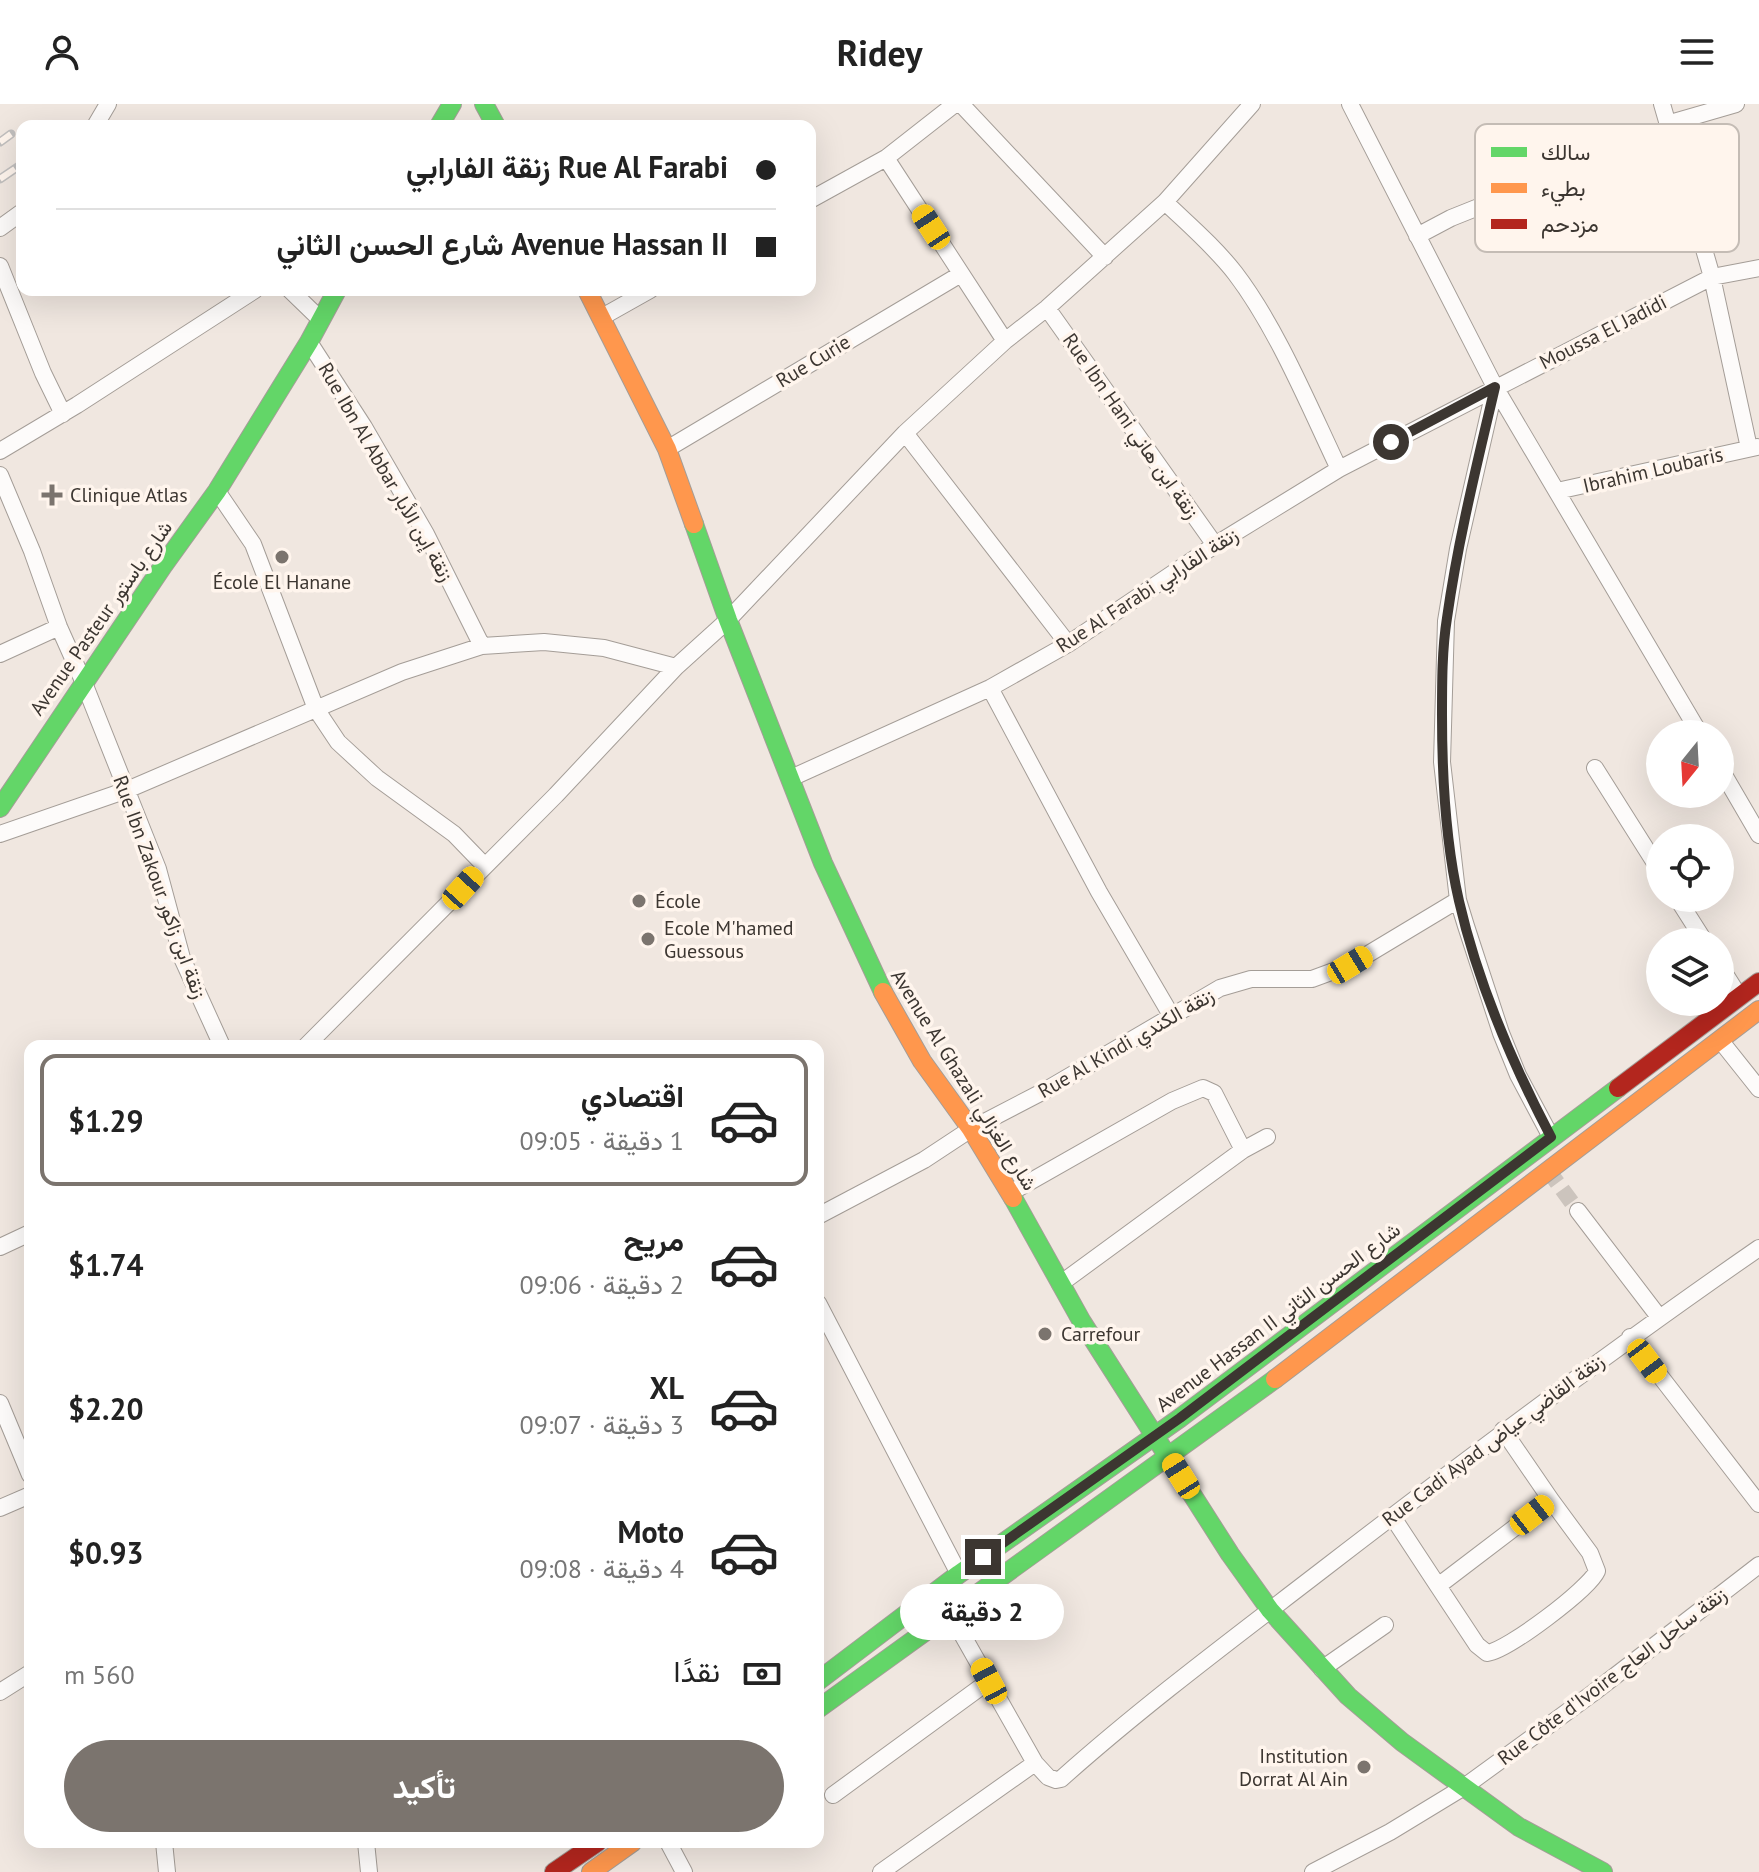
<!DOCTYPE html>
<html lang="ar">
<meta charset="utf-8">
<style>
:root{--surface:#fff;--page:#f2f2f2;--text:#222;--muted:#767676;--line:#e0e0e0;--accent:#7b746e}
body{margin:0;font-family:"PT Sans",Vazirmatn,sans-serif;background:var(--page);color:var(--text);direction:rtl;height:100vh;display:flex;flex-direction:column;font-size:30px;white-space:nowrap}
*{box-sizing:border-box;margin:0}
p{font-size:26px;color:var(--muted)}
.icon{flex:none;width:44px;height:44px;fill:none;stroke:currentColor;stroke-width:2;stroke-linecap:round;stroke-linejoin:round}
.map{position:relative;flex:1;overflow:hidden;direction:ltr}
.drawer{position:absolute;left:24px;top:936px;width:800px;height:808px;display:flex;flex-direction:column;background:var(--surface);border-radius:16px;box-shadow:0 8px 32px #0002;direction:rtl}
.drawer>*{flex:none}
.top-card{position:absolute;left:16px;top:16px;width:800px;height:176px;border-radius:16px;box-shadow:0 8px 32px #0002;direction:rtl;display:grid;align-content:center;height:176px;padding:0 40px;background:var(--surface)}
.needle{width:52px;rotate:198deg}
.tools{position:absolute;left:1646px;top:616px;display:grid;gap:16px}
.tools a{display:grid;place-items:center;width:88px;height:88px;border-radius:50%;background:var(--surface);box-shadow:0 8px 32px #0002;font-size:40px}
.end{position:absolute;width:36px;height:36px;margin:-18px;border:10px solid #3c3631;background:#fff;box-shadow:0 0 0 4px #fff}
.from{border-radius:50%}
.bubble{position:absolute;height:56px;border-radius:28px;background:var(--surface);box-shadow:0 8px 32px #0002;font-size:26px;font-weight:700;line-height:56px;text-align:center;direction:rtl}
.car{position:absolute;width:24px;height:48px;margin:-24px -12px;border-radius:10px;box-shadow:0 0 6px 2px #0007;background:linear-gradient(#f5c518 24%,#345 0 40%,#f5c518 0 76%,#345 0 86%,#f5c518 0)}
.top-card b{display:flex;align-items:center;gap:28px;height:76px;font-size:30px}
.top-card b+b{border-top:2px solid var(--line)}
.top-card i{width:20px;height:20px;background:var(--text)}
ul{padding:14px 0 0;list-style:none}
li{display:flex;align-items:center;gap:24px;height:132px;margin:0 16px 12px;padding:0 24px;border:4px solid transparent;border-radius:16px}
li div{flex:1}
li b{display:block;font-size:30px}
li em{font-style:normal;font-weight:700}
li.on{border-color:var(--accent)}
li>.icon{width:72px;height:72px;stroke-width:1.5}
.pay{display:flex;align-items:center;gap:20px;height:88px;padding:0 40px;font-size:30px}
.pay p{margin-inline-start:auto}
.button{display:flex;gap:16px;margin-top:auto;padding:16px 40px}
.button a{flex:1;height:92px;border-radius:48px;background:var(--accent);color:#fff;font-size:32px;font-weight:700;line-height:92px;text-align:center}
header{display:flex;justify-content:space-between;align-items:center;height:104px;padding:0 40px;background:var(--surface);font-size:36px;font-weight:700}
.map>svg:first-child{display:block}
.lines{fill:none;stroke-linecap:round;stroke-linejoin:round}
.street-tunnel{stroke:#ccc4bd;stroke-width:16;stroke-dasharray:16 8;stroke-linecap:butt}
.street-casing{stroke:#a49d97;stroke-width:18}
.fast-casing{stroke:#a49d97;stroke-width:20}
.slow-casing{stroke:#a49d97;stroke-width:20}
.jam-casing{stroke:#a49d97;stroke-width:20}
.street{stroke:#fdfbfa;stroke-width:16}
.fast{stroke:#63d668;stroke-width:18}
.slow{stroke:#ff974d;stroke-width:18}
.jam{stroke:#b3261e;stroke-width:18}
.rail-casing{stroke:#c1bfbe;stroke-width:9}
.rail{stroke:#fff5ed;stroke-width:6;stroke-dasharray:18;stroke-linecap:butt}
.route{stroke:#3c3631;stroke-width:10}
.poi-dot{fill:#7b746e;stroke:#fff5ed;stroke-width:3}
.labels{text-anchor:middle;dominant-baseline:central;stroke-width:7;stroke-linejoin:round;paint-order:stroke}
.street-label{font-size:20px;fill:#3c3631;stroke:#fff5ed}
.poi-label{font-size:20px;fill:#3c3631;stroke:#fff5ed;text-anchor:start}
.key{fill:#fff5ed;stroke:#c4bcb5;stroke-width:2}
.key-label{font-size:22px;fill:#3c3631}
</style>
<header><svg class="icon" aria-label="menu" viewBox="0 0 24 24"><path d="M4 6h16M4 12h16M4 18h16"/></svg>Ridey<svg class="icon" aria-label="person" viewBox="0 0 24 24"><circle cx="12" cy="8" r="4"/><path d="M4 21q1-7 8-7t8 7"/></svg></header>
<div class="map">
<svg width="1759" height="1768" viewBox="0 0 1759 1768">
<rect width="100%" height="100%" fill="#f0e7e0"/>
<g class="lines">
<path class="street-tunnel" d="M1548 1066 1578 1107"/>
<defs>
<path id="street" d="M961 0 1105 153
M1350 0 1495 283 1700 630
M1662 0 1712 173 1749 344
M1667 20 1736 0
M95 22 108 0
M886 54 1005 237
M810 96 886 54 955 0
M1165 98C1189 121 1214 142 1235 169 1277 224 1309 302 1339 365
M0 124 22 108
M1417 132 1451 114 1481 102 1512 96 1615 98 1688 94
M0 162 43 269 63 310
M290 186 321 216
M1047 204 1215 441
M602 213 650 186
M309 238 364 323 426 430 482 542
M1495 283 1458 445 1446 517 1442 658 1458 796 1466 822 1501 929 1518 971 1551 1033
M905 329 1068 540
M667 345 961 170
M0 347 77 301 255 186
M0 371 32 447 59 523 84 579 158 765 182 854 222 942
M217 387 253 440 316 605 338 638 377 674 454 730 484 761
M1557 387 1757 343
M0 550 59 523
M990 584 1099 788 1171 911
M1595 664 1660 767
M1720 664 1759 731
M791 674 990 584 1068 540 1215 441 1339 365 1712 173 1759 164
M0 730 127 686 402 568 482 542 544 538 604 544 676 563
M1677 794 1705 838
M1720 862 1739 892
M1720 936 1759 985
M306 942 556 691 676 563 728 516 905 329 1005 237 1047 204 1165 98 1252 0
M1010 1089 1172 997 1203 984 1214 989 1243 1046
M1578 1107 1659 1213
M818 1112 924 1056 971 1025 1046 986 1220 884 1251 875H1312L1350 861 1458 796
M0 1143 30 1129
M1060 1180 1243 1046 1267 1033
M818 1199 959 1470
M1630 1233 1759 1400
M0 1299 30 1371
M0 1404 30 1391
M1392 1412 1438 1482 1551 1396 1503 1326
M1438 1482 1477 1541 1487 1549C1507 1547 1589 1485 1597 1467L1590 1449 1551 1396
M950 1509 1035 1659 1048 1673 1056 1676 1061 1675C1144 1601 1234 1534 1321 1467 1465 1356 1610 1247 1759 1144
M1322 1565 1385 1521
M0 1588 30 1569
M833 1691 989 1577
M164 1738 167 1768
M366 1738 369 1768
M668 1738 684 1768
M881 1768 1035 1659
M1313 1768 1390 1728 1464 1683 1593 1589 1759 1461"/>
<path id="fast" d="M484 0 496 22
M439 22 452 0
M694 420 728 516 823 759 883 888
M0 704 163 462 217 387 309 238 337 186
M1013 1094 1082 1218 1230 1450 1270 1506 1348 1592 1402 1638 1519 1723 1603 1768
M818 1577 959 1470 1180 1314 1618 984
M818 1605 1275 1275"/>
<path id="slow" d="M587 186 667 345 694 420
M883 888 922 957 971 1025 1013 1094
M1275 1275 1759 906
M591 1768 633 1738"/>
<path id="jam" d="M1618 984 1759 878
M554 1768 598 1738"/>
</defs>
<use href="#street" class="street-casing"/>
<use href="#fast" class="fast-casing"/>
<use href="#slow" class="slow-casing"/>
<use href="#jam" class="jam-casing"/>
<use href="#street" class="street"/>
<use href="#fast" class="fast"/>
<use href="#slow" class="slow"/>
<use href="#jam" class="jam"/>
<defs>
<path id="rail" d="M0 38 11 30
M0 75 22 60"/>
</defs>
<use href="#rail" class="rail-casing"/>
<use href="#rail" class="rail"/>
</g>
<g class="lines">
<path class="route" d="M983 1453 1180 1314 1551 1033C1512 959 1478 880 1459 797 1446 741 1442 668 1442 611 1442 579 1442 545 1447 514 1458 436 1477 360 1495 283L1391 338"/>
</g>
<g class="poi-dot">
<path d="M48 379h8v8h8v8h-8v8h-8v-8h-8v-8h8z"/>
<circle cx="282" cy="453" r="8"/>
<circle cx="639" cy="797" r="8"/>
<circle cx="648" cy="835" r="8"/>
<circle cx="1045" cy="1230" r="8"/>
<circle cx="1364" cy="1663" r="8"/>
</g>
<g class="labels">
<g class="street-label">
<text transform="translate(1603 228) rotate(-27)">Moussa El Jadidi</text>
<text transform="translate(813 257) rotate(-31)">Rue Curie</text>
<text transform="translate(1131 322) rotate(55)">Rue Ibn Hani زنقة ابن هاني</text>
<text transform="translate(1653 366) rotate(-13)">Ibrahim Loubaris</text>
<text transform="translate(386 368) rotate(60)">Rue Ibn Al Abbar زنقة إبن الأبار</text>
<text transform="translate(1147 486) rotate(-33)">Rue Al Farabi زنقة الفارابي</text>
<text transform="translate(101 514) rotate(-55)">Avenue Pasteur شارع باستور</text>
<text transform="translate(160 783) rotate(70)">Rue Ibn Zakour زنقة ابن زاكور</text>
<text transform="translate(1126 939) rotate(-30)">Rue Al Kindi زنقة الكندي</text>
<text transform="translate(964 976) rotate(58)">Avenue Al Ghazali شارع الغزالي</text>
<text transform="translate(1278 1213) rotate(-37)">Avenue Hassan II شارع الحسن الثاني</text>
<text transform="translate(1493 1336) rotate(-37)">Rue Cadi Ayad زنقة القاضي عياض</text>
<text transform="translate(1612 1572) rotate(-37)">Rue Côte d'Ivoire زنقة ساحل العاج</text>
</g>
<g class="poi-label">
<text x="70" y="391">Clinique Atlas</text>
<text x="282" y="478" text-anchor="middle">École El Hanane</text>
<text x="655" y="797">École</text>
<text x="664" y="824">Ecole M'hamed<tspan x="664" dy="23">Guessous</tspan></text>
<text x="1061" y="1230">Carrefour</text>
<text x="1348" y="1652" text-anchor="end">Institution<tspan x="1348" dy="23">Dorrat Al Ain</tspan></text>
</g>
</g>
<rect x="1475" y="20" width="264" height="128" rx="12" class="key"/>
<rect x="1491" y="43" width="36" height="10" fill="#63d668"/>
<rect x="1491" y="79" width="36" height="10" fill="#ff974d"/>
<rect x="1491" y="115" width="36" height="10" fill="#b3261e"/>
<g class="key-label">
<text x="1541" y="56">سالك</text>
<text x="1541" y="92">بطيء</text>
<text x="1541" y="128">مزدحم</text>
</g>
</svg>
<div class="tools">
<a><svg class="needle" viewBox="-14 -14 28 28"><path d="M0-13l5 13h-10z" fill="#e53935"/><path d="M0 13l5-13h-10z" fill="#767676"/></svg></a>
<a><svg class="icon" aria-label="locate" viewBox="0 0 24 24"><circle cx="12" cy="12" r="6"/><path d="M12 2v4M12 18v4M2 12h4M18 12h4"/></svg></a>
<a><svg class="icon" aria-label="layers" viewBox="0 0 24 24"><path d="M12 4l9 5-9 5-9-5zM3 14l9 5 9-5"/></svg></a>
</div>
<i class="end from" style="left:1391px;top:338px"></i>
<i class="end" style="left:983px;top:1453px"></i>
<div class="bubble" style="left:900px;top:1480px;width:164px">2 دقيقة</div>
<i class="car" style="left:931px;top:123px;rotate:327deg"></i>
<i class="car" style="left:463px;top:784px;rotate:42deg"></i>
<i class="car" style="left:1350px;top:861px;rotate:59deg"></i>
<i class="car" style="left:1647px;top:1257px;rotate:143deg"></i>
<i class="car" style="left:1181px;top:1372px;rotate:328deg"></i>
<i class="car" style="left:1532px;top:1411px;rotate:52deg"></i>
<i class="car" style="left:989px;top:1577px;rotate:332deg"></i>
<div class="top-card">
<b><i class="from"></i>Rue Al Farabi زنقة الفارابي</b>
<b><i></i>Avenue Hassan II شارع الحسن الثاني</b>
</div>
<section class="drawer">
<ul>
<li class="on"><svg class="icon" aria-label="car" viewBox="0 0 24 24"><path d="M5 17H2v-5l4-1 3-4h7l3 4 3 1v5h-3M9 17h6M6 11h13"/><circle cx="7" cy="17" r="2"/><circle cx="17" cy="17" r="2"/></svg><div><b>اقتصادي</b><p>1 دقيقة · 09:05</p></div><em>$1.29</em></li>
<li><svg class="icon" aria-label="car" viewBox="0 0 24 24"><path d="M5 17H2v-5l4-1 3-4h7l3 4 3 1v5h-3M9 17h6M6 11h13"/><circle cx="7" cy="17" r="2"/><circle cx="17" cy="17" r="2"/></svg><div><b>مريح</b><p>2 دقيقة · 09:06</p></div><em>$1.74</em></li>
<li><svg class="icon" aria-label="car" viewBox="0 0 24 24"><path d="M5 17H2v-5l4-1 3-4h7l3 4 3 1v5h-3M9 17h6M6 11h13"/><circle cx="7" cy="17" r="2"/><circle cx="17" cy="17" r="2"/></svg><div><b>XL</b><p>3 دقيقة · 09:07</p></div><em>$2.20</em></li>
<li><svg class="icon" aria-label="car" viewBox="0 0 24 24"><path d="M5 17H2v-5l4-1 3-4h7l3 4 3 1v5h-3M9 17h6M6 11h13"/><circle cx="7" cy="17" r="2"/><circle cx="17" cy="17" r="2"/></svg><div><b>Moto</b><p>4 دقيقة · 09:08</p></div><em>$0.93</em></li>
</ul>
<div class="pay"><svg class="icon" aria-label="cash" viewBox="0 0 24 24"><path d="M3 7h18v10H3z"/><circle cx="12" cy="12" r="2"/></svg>نقدًا<p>560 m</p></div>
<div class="button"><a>تأكيد</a></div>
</section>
</div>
